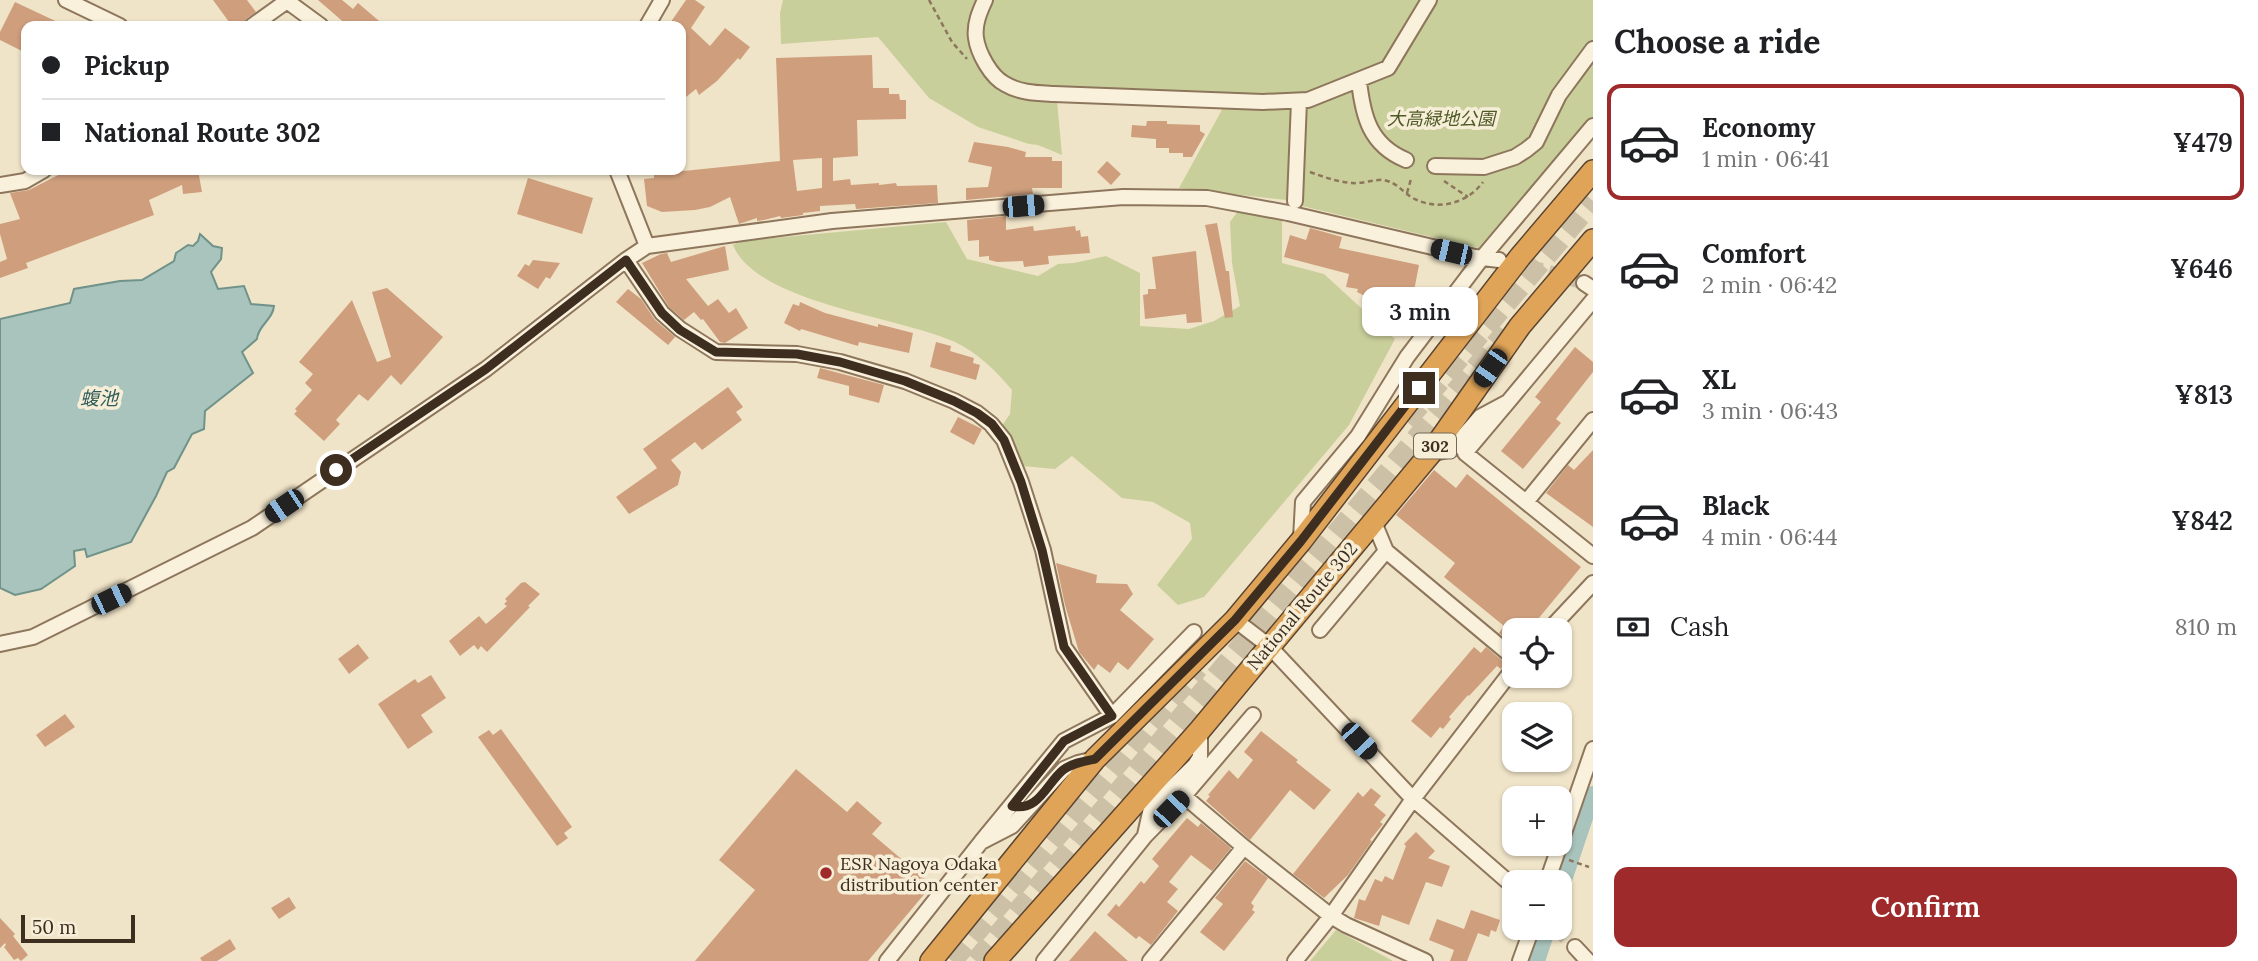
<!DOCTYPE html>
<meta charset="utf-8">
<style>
:root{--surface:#fff;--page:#f6f6f6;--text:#202124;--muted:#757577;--line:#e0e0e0;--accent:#9e2a2b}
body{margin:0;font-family:Lora,"Noto Sans JP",serif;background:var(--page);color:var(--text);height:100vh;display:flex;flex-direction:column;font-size:26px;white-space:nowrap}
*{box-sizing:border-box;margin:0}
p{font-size:23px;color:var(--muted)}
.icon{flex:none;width:38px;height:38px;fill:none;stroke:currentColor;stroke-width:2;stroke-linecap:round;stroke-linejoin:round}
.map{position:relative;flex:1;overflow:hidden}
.panel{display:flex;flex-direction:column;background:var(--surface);width:665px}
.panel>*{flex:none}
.hud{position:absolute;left:21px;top:21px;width:665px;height:154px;border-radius:14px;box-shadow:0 2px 5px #0004;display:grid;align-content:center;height:154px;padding:0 21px;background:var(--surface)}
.fabs{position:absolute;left:1502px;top:618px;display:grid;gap:14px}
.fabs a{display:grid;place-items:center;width:70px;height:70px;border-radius:14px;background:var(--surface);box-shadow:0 2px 5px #0004;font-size:35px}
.scale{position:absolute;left:21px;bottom:18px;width:114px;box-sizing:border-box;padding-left:7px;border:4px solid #3d2e20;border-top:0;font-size:19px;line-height:24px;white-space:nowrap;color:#3d2e20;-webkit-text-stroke:5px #f7eed8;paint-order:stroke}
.end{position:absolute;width:32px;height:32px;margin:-16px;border:9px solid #3d2e20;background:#fff;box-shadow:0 0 0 4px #fff}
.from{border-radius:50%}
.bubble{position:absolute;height:49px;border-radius:14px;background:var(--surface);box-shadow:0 2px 5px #0004;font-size:23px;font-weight:600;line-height:49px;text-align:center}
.car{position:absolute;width:21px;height:42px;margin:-21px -10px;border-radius:9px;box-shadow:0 0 5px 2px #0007;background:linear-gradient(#222 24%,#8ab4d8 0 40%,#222 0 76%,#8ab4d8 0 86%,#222 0)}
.hud b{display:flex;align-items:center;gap:24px;height:66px;font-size:26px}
.hud b+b{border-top:2px solid var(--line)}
.hud i{width:18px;height:18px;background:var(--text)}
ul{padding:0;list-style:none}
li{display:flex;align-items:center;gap:21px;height:116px;margin:0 14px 10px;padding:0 7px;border:4px solid transparent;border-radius:14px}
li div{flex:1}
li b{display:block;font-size:26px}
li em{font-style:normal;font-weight:600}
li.selected{border-color:var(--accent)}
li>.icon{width:63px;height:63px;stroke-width:1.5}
h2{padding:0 21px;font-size:32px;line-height:84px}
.pay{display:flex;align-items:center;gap:18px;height:77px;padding:0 21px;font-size:26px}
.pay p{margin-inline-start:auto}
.action{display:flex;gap:14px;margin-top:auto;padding:14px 21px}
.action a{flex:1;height:80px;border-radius:14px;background:var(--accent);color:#fff;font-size:28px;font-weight:600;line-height:80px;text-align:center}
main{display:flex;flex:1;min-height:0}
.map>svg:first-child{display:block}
.green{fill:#c9cf9b}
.water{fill:#a9c4bc;stroke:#6f938a;stroke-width:2}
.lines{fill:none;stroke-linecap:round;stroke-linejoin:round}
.canal{stroke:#a9c4bc;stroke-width:16}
.building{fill:#cf9f7d;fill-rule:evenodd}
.minor-tunnel{stroke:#ccc0a6;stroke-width:14;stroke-dasharray:14 7;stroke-linecap:butt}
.highway-tunnel{stroke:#ccc0a6;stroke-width:21;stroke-dasharray:21 10;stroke-linecap:butt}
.minor-casing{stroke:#8d765c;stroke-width:18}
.highway-casing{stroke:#5b4430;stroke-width:24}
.path{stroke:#8d765c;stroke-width:2.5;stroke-dasharray:5 3.5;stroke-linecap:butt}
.minor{stroke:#faf1dc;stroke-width:14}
.highway{stroke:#e0a458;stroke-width:21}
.route{stroke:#3d2e20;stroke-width:9}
.poi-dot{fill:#9e2a2b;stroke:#f7eed8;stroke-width:2.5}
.labels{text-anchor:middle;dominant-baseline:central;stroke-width:7;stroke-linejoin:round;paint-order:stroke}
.shield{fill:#f7eed8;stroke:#756857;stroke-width:2}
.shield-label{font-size:16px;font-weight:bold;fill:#3d2e20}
.park-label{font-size:18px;font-style:italic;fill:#4d5a26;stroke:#f7eed8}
.street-label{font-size:18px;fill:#3d2e20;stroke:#f7eed8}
.poi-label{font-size:18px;fill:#3d2e20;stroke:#f7eed8;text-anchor:start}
.water-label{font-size:19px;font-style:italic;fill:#2f5d5a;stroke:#f7eed8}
</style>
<main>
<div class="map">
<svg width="1593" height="961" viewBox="0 0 1593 961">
<rect width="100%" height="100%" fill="#f0e4c8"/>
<path class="green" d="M783 0H1593V117L1489 248H1478L1302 206 1295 201 1179 188 1224 106 1057 101 1062 155 1038 145 1029 144 978 127 929 98 878 37 781 44 780 13Z
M1238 211 1282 220V263L1324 274 1395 339 1349 425 1204 597 1178 605 1157 585 1192 539 1190 523 1153 502 1122 498 1072 456 1055 469 1022 466 1001 427 1010 414 1012 390C996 371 978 353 955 342 901 317 756 303 733 245L741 241 946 222 967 259 1038 276 1058 264 1074 263 1106 256 1140 273V326L1189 329 1214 321 1240 306 1232 263 1230 222Z
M1336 930 1393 961H1310Z"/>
<path class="water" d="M200 234 213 246 222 248 221 259 211 272 218 289 244 286 251 304 274 306C273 320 258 325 257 339L242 352 253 373 205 411 204 429 192 434 174 468 167 472 156 496 131 542 87 557 85 549 74 551 75 566 41 589 15 595 0 588V319L70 303 74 289 120 281 142 280 174 261 176 253 188 245 193 246 198 241Z"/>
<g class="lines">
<path class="canal" d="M1559 895 1593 794
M1537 961 1548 928"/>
</g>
<path class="building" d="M213 0H247L256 12 246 19 242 26H232Z
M318 0H342L353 9 358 3 385 26H348Z
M686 0H695L705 7 691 28 710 46 725 28 750 47 740 60 738 58 717 81 699 95 696 89 681 101V26H668Z
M15 2 66 26H26V53L0 40V32Z
M872 55 873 88H889V94H899L900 100H906V119L857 120 858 156 833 158V181L850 179 851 185 879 183V185L896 183 897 186 937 185 938 203 856 209 855 204 820 206V211L803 213V215L781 218 780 216 764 220 757 221V218L739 224 730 197 710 207 695 210 662 212 647 206 644 179 654 178V174L780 161 776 58ZM822 158V188L797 191 793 160Z
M1147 121H1167V124L1200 125V131L1205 134 1192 157H1183V153H1169V148H1156V139L1131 137 1132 125 1146 126Z
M974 142 1008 147 1026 152 1025 157H1052V161H1062V188H1032L1033 194 966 200V188L988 187 992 167 968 162Z
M1107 161 1121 174 1111 185 1097 172Z
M68 170H198L202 192 183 194 182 185 149 200 154 215 26 263 28 268 0 278V262L7 259 0 234V224L20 219 10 193 29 190Z
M528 178 593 198 582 234 517 214Z
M1006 216V230L1033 226 1034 231 1075 226 1076 231 1080 230 1081 237 1088 236 1090 253 1048 256 1049 264 1024 267 1023 261 997 262 989 260V256L979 257V240L968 241 967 220Z
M1217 223 1226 271H1229L1233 317 1225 318 1205 225Z
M1310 228 1342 237 1339 248 1419 265 1409 317 1390 314 1391 311 1372 308 1373 298 1363 295 1357 292 1358 289 1346 287 1349 274 1284 257 1290 235 1306 240Z
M725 246 729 270 686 279 708 306 718 299 729 313 736 308 748 328 725 343 720 342 703 319 701 320 694 312 684 320 669 307 642 263 661 254 667 253 671 262Z
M1196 251 1202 322 1187 323 1186 314 1145 319 1143 295 1148 294V289H1156L1152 257Z
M533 260 560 263 550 279 546 277 538 289 517 276 525 264 529 266Z
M387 288 443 337 401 385 391 375 368 401 359 394 336 420 340 424 324 441 294 414 297 411 295 409 312 390 305 383 313 374 299 362 352 300 377 362 391 357 372 292Z
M628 289 641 299 655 320 675 337 668 345 616 302Z
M800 302 825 313 878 327V324L913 333 909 353 859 342 858 346 801 329 800 331 784 323 793 304 799 306Z
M936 342 951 346 950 351 974 358 973 363 980 365 976 380 930 367Z
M1575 347 1593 362V372L1556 419 1561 423 1523 469 1501 451 1541 402 1535 397Z
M820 368 884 385 879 403 849 395V386L817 378Z
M728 387 743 407 736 412 742 420 702 450 695 442 671 460 681 472 678 485 629 514 616 497 657 468 643 449Z
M958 417 982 429 974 445 950 432Z
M1593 450V527L1546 493 1568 465 1574 470Z
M1434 470 1456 488 1467 474 1581 567 1529 630H1514V645L1499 633 1504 626 1444 577 1455 563 1396 515Z
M1056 563 1097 575 1096 583 1127 584 1133 594 1120 610 1154 639 1128 670 1118 662 1110 673 1098 664 1094 670 1079 652 1065 605Z
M525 582 540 594 528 606 530 607 487 652 481 646 478 650 474 645 460 656 449 641 479 616 486 624 507 606 504 604 507 601 505 599 521 583Z
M358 644 369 658 349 674 338 659Z
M1474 647 1481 653 1486 647 1505 663 1501 669 1497 666 1469 696 1468 695 1449 717 1451 719 1443 729 1440 727 1431 738 1411 721Z
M431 675 446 698 421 715 433 732 408 749 378 704 415 679 418 683Z
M65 714 75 727 45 747 36 735Z
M501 729 572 827 564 833 568 838 557 846 478 737 489 730 493 735Z
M1261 731 1298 760 1296 762 1331 790 1314 810 1290 790 1250 840 1206 801 1210 796 1208 795 1229 770 1238 779 1253 760 1244 752Z
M796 769 847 812 857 801 882 823 872 834 932 885 868 961H695L755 890 719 860Z
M1371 788 1381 796 1374 805 1386 815 1380 822 1383 824 1370 840 1372 841 1348 875 1324 898 1293 874 1358 792 1363 797Z
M1187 818 1198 827 1201 823 1231 848 1212 871 1191 855 1169 882 1178 889 1167 902 1178 911 1151 945 1139 936 1136 939 1107 915 1116 904 1119 907 1141 881 1144 884 1159 866 1152 859Z
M1416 832 1435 851 1428 858 1450 866 1442 887 1426 882 1409 925 1382 915 1379 926 1354 918 1359 899 1365 901 1375 879 1382 882 1385 876 1393 880 1406 846 1404 844Z
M1245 861 1268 878 1251 903 1254 906 1252 910 1255 912 1224 951 1200 932 1223 904 1215 898Z
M289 897 296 908 279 919 271 908Z
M1471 910 1500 920 1496 932 1491 930 1489 937 1478 933 1467 961H1450L1454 950 1429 940 1437 919 1464 929Z
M0 918 15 934 13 936 28 955 21 961 18 958 14 960 4 947 6 945 5 943 0 948Z
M1095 931 1128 961H1069Z
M230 939 236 949 217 961H202L200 958Z"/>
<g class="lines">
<path class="minor-tunnel" d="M1508 262 1546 271 1584 283
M1556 928 1575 947"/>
<path class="highway-tunnel" d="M1406 421 1593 201
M952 961 1198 668
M976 961 1506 332"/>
<defs>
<path id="minor" d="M66 0 120 26
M985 0C980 11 974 24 976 38 978 53 991 77 1005 84 1020 93 1037 93 1054 94L1263 102 1308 100 1388 68 1429 0
M252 26 287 1 321 26
M647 26 662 0
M1359 81C1363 117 1370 145 1406 160
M1435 166 1484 167 1515 157 1526 150 1536 142 1559 95 1593 49
M617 170 647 246
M0 185 25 181 44 170
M1295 201 1299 101
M626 260 662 313 680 329 716 352 797 354 840 362 905 381 954 401 977 413 991 424 1004 440 1021 482 1043 550 1064 647 1112 716
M1584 283 1593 289
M1508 402 1465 453 1593 556
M1430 454 1452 449 1480 417 1508 402 1593 300
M1526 502 1593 420
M1373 520 1386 551
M1301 539 1303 502 1358 436 1407 357 1482 258 1593 126
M1235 620 1269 646 1413 799 1514 887
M1320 630 1386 551 1514 658
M1549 630 1593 583
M0 644 33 637 252 528 486 369 626 260 647 246 832 221 1123 197 1207 198 1288 213 1475 257 1499 260
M1184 796 1244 847 1331 916 1346 925 1425 961
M1145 835 1151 808 1195 765 1200 757V730
M981 842 1064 741 1112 716 1194 632
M1547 882 1593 749
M1575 947 1588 961
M887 961 981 842 1012 826 1064 769 1078 763 1095 759
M1044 961 1145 836 1184 796 1253 715
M1150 961 1244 847
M1295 961 1331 916 1413 799 1514 668
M1520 961 1532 928"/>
<path id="highway" d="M931 961 1095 759 1235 620 1301 541 1520 257 1593 171
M995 961 1200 730 1430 454 1520 326 1593 240"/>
</defs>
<use href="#minor" class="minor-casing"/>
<use href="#highway" class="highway-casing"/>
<path class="path" d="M929 0 952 42 967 59
M1310 172C1324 177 1337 182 1352 183 1362 184 1374 179 1384 180 1397 183 1401 190 1411 197 1436 212 1467 204 1483 182
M1444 181 1468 197
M1407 193 1411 179
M1569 860 1589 867"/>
<use href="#minor" class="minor"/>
<use href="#highway" class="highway"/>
</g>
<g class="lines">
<path class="route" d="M336 470 486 369 626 260 662 313 680 330 716 352 797 354 840 362 905 381 954 401 977 413 992 424 1004 440 1021 482 1042 550 1064 647 1112 716 1064 741 1012 806C1039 812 1046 784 1063 770 1072 763 1085 761 1095 759L1235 620 1301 541 1419 388"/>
</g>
<circle class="poi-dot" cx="826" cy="873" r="7"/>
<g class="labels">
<rect class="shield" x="1414" y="433.5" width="42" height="25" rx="5"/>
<g class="shield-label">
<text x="1435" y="446">302</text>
</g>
<g class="park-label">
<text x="1441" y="118">大高緑地公園</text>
</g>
<g class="street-label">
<text transform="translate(1302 606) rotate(-50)">National Route 302</text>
</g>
<g class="poi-label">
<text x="840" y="863">ESR Nagoya Odaka<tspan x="840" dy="21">distribution center</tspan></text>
</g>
<g class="water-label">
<text x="99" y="398">蝮池</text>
</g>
</g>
</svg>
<div class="fabs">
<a><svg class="icon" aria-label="locate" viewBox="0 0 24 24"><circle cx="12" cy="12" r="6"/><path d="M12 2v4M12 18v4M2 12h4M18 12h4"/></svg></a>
<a><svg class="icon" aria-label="layers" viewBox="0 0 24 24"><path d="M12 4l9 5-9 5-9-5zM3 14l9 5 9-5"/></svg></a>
<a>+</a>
<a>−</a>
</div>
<div class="scale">50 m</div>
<i class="end from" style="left:336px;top:470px"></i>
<i class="end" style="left:1419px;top:388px"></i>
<div class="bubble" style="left:1362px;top:287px;width:116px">3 min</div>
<i class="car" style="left:1023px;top:206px;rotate:85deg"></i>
<i class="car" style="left:1451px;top:252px;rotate:283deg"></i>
<i class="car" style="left:1490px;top:368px;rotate:215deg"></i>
<i class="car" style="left:284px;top:506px;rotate:236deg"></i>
<i class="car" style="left:111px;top:599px;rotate:64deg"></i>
<i class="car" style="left:1359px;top:741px;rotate:137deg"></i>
<i class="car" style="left:1171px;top:809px;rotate:44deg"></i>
<div class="hud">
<b><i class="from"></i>Pickup</b>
<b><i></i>National Route 302</b>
</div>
</div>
<section class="panel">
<h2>Choose a ride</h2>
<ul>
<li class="selected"><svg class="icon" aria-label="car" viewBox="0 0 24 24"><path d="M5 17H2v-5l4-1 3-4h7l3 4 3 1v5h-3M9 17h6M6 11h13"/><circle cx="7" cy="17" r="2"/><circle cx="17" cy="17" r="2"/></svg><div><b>Economy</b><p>1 min · 06:41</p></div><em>¥479</em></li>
<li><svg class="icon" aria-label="car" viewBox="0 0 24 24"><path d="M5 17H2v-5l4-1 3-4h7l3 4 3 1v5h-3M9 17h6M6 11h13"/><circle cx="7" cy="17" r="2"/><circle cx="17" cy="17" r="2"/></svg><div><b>Comfort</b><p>2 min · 06:42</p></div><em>¥646</em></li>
<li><svg class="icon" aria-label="car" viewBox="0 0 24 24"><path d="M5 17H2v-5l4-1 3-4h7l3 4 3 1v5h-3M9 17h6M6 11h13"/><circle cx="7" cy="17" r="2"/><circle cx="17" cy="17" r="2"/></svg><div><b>XL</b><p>3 min · 06:43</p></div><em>¥813</em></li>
<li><svg class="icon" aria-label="car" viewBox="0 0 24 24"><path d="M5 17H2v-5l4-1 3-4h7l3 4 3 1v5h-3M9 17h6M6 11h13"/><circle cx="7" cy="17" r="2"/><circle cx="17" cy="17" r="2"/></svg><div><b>Black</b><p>4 min · 06:44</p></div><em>¥842</em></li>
</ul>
<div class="pay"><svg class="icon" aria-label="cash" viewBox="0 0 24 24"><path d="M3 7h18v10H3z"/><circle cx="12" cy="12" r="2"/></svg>Cash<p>810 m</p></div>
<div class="action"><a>Confirm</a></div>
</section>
</main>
